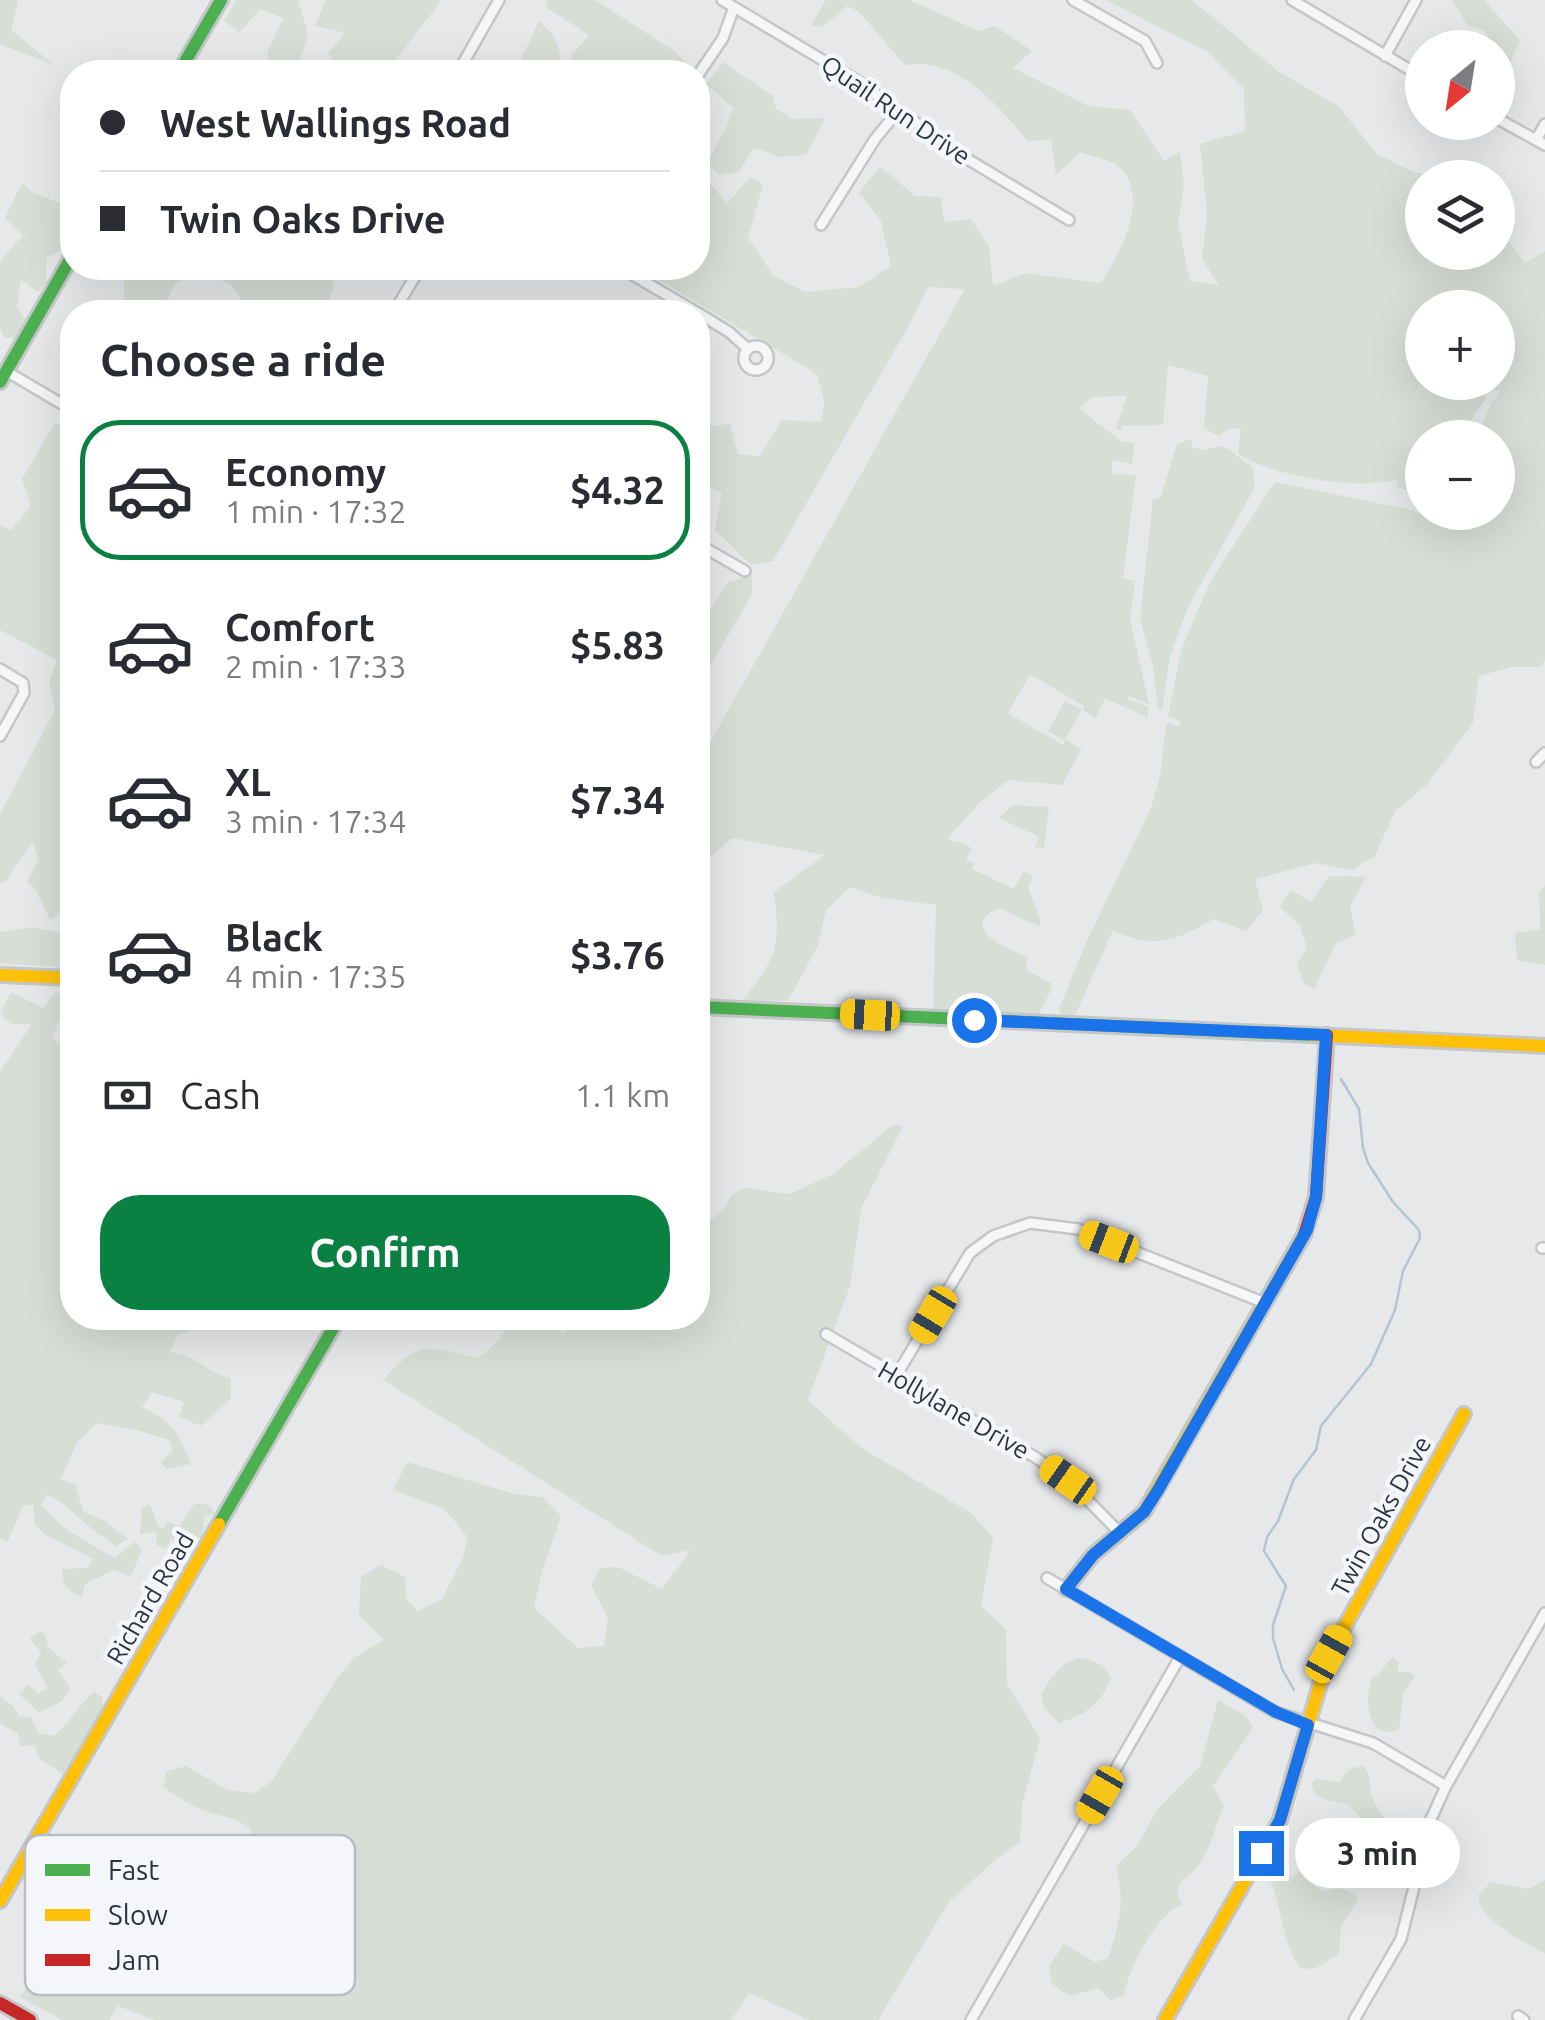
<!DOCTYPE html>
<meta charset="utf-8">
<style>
:root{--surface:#fff;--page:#f2f2f3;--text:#2b2b33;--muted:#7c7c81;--line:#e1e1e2;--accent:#0b8043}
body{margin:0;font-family:Ubuntu,sans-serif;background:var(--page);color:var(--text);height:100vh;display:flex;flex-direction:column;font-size:38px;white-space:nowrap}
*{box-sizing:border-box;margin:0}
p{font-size:32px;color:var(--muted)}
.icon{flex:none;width:55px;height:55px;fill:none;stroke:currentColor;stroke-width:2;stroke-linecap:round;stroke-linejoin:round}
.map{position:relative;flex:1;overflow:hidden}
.sheet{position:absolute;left:60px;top:300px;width:650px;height:1030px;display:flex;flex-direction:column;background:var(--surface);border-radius:40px;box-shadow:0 10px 40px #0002}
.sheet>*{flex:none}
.guide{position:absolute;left:60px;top:60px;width:650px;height:220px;border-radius:40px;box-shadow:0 10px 40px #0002;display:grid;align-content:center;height:220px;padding:0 40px;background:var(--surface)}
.needle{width:65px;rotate:210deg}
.fabs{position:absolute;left:1405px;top:30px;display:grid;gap:20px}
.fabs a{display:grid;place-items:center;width:110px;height:110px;border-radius:50%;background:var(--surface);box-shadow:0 10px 40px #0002;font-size:50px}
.end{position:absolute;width:45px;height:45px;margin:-22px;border:12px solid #1a73e8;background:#fff;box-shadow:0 0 0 5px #fff}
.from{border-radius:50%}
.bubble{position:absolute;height:70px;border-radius:35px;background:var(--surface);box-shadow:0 10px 40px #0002;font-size:32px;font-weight:600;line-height:70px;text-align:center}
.car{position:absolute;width:30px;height:60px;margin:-30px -15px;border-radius:12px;box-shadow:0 0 8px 2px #0007;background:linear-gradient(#f5c518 24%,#345 0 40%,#f5c518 0 76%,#345 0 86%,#f5c518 0)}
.guide b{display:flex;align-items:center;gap:35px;height:95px;font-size:38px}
.guide b+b{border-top:2px solid var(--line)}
.guide i{width:25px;height:25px;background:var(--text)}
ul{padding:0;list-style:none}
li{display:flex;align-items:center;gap:30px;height:140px;margin:0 20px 15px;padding:0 20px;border:5px solid transparent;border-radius:40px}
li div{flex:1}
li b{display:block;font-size:38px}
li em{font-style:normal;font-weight:600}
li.active{border-color:var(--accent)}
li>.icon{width:90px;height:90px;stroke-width:1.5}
h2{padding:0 40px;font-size:45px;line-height:120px}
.pay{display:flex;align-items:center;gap:25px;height:110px;padding:0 40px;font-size:38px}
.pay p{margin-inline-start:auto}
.action{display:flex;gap:20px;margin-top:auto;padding:20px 40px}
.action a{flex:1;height:115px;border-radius:40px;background:var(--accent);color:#fff;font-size:40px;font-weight:600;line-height:115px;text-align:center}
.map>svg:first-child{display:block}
.green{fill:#d6ded6;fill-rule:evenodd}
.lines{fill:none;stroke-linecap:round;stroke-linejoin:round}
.stream{stroke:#b4c4d5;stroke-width:2.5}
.street-casing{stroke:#c4c6c8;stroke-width:14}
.fast-casing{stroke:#c4c6c8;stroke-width:18}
.slow-casing{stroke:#c4c6c8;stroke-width:18}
.jam-casing{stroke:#c4c6c8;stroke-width:18}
.street{stroke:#f5f6f7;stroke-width:9}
.fast{stroke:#4caf50;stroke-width:12}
.slow{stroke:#ffc107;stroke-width:12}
.jam{stroke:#c62828;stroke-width:12}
.route{stroke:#1a73e8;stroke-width:12}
.labels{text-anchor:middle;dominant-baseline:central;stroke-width:9;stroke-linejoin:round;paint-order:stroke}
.street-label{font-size:25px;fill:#2b3445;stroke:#f4f6f9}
.key{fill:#f4f6f9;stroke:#b8bcc3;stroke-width:2.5}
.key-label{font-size:28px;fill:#2b3445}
</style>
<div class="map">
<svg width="1545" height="2020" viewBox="0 0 1545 2020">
<rect width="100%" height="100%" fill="#e6e8ea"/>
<path class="green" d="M0 0H18L11 30 56 66 0 44Z
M237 0H298L308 35 297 71 272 72 267 53 283 18 260 9 239 33 224 20Z
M326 0H442L394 62 398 72H342L328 53 345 33 315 26Z
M548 0H595L674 51 685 62 679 72H575L571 56 589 35 546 7Z
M826 0H909L979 31 995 26 1032 51 1013 68 1088 106 1130 110 1164 161 1180 152 1184 185 1178 224 1190 281 1219 285 1202 259 1207 213 1200 144 1245 131 1244 89 1207 51 1106 0H1192L1279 72 1338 106 1377 154 1416 173 1463 177 1422 178V252H1498V226L1525 263 1545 251V660L1540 667H1512L1479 676 1473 723 1427 785 1395 811 1375 856 1352 870 1316 863 1255 879 1263 910 1246 931 1214 919C1175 941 1155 950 1113 930L1073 1020 1062 1019 1059 1009 1086 943 1151 808 1160 776 1166 726 1168 723 1179 727 1180 721 1168 716 1181 651 1195 616 1213 577 1275 482 1411 510 1440 520 1444 513 1498 512V438L1476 437 1492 402 1501 391 1487 388 1485 400 1462 434 1436 424 1430 437 1422 438V456L1408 490 1396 487 1397 480C1351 490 1278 477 1238 454L1241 429 1229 428 1219 436 1204 428 1208 376 1168 365 1163 425 1122 426 1121 431 1116 428 1127 396 1094 397 1078 408 1121 441 1134 443 1132 464 1113 460 1111 474 1136 475 1123 578 1135 581 1130 619 1149 704 1129 696 1127 699 1148 707V718L1105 698 1096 718 1083 710 1084 706 1030 674 1008 713 1063 745 1065 741 1048 731 1065 701 1082 710 1065 739 1081 749 1062 785 1009 780 982 800 948 838 953 843 957 841 972 848 966 859 974 864 972 869 1014 889 1024 871 1033 876 1028 887 1041 922 1039 926 998 908C956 929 1011 950 1028 958L1026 965 1029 972 1051 983 1052 988 1037 1018 933 1013 936 905 883 898 850 887 826 911 818 945 788 1001 741 1002C777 958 781 948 774 892L825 855 732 838 698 868V764L965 289 928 287 908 327 773 561 751 565 715 530 722 493 698 482V427L730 424 738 454 760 456 782 420 822 422 824 400 817 374 639 268H698V177L705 176 727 204 750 177 763 184 748 238 774 276 805 292 858 287 891 266 881 221 859 193 880 166 915 196 941 197 944 222 971 219 989 247 993 286 1025 273 1100 283C1120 257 1152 194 1118 166 1109 159 1091 156 1080 152L1056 175 1051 140 1028 141C997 104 957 56 905 65L858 11 847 6 823 27 811 25ZM1422 308H1498V382H1422Z
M1452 0H1484L1520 40 1508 67 1498 59V48L1492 47 1485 31 1467 25Z
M539 21C556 35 564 51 558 72H515Z
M723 62 773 96 776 109 792 119 825 118 806 155 780 157 754 148 738 173 718 174 707 162 726 129 733 108 706 84Z
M22 183 32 192 64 205 72 195C73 231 82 239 47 258L46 282 38 292 21 280 17 307 25 319 15 339 4 337 0 327V267L2 259 23 235 5 218Z
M151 268H332L333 289 324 312H250L231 285 201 269 176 283 160 312H125L124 281Z
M55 423 72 429V871L68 905 50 920 37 891 27 882 38 860 33 841 5 882 0 883V814L55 710 49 682 57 660 0 630V525L11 530 31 506 22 479Z
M1192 439V447L1202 450 1224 446 1252 467 1255 487 1188 607 1170 656 1162 710H1158L1153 667 1140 618 1153 499H1160L1177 444Z
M752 574V594L698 687V628L729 582Z
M1013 805 1049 807 1044 848 1035 847 1039 837 999 818Z
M1329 876 1366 877 1350 907 1356 935 1336 943 1314 989 1304 983 1297 964 1307 948 1300 926 1280 907 1290 890 1311 902Z
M1545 885V965L1517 960 1515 933 1540 929 1539 892Z
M33 927 72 936V968L0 963V932Z
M11 992 43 1008 56 992 67 1000 52 1038 62 1046 72 1039V1318H190L193 1330 178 1335 170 1352C199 1356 204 1372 231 1378V1398L201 1426 179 1417 184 1402 152 1392 142 1407C176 1426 176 1428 191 1464L167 1469 160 1462 173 1451 169 1440 137 1430 96 1423 76 1444 61 1479 75 1484 83 1511 107 1522 128 1539 116 1546C88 1530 75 1509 47 1494L41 1505 68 1531 115 1558 135 1542 142 1549 131 1577 114 1570 85 1584 82 1596C65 1592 63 1585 62 1569L87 1568 93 1559 47 1536 35 1525 33 1504 23 1506 8 1541 0 1538V1072L32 1024H12L0 1014Z
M893 1125 903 1126 861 1209 850 1286 808 1400 860 1447 971 1513 993 1538 981 1606 1006 1630 1007 1684 1040 1738 1022 1805 1020 1842 996 1859 949 1902 878 2020H809L749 1993 731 2020H155L118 2006 109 2020H62L20 1997 58 1945 60 1920 87 1875 115 1859 163 1867 203 1861 230 1867 244 1854 251 1830C240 1818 221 1817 206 1811 191 1806 176 1796 163 1787L167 1771 186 1766 228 1790 254 1793 271 1782 338 1677 354 1658 384 1640 359 1615 361 1577 381 1565 405 1577 406 1598 417 1611 442 1599 462 1560 468 1538 445 1509 393 1490 407 1462 514 1494 542 1497 561 1516 542 1572 534 1608 578 1648 604 1646 608 1618 591 1585 600 1568 618 1567 662 1589 691 1550 662 1556 383 1380C420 1339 426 1346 478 1358L494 1345 516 1318H529L564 1333 578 1318H698V1230L724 1209 732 1194 746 1188 790 1194 833 1174Z
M195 1503 209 1505 214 1513 204 1518 203 1536 183 1542 171 1539 166 1549 157 1545 156 1532 140 1534 142 1507 150 1504 158 1526 163 1529 167 1522 179 1526Z
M40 1631 45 1634 48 1647 67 1663 58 1670 70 1688 62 1701 39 1713 19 1694 28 1685 38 1693 48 1689 35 1664 41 1653 30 1638Z
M1392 1657 1398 1661V1673L1408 1671 1415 1676 1403 1693 1399 1730C1366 1741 1364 1700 1372 1678L1378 1675Z
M1081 1658C1096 1661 1105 1664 1111 1679 1099 1706 1086 1714 1059 1723L1044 1707 1041 1695C1051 1678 1060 1662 1081 1658Z
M94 1692 103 1698 102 1710 63 1774 40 1759 34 1745 20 1746 18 1734 0 1723V1696L13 1706 19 1716 31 1717 38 1733 54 1736C70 1722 78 1706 94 1692Z
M1218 1700 1246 1716 1253 1728 1213 1786 1224 1806C1211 1832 1210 1866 1182 1879L1177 1894 1182 1904C1151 1921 1132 1964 1123 1996L1110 2000 1099 1988 1069 1996 1052 1984 1049 1966 1064 1944 1095 1962 1108 1958C1120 1921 1125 1904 1116 1866L1137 1846 1157 1810 1200 1766Z
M1364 1766C1373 1777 1367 1788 1373 1800 1379 1812 1387 1816 1389 1831L1386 1835 1370 1830 1349 1805C1334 1801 1316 1802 1311 1785L1316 1779 1341 1782C1345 1769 1351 1768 1364 1766Z
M1308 1863 1316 1865 1314 1885 1324 1892C1339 1886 1346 1888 1359 1898L1341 1926 1339 1954 1316 1968 1301 1969C1282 1945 1283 1908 1269 1878L1293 1877Z
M1545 1880V1954C1522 1939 1481 1924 1478 1895L1491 1882 1529 1889Z"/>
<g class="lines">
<path class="stream" d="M1294 1690 1282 1669 1273 1638V1625L1286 1586 1264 1551 1267 1537 1278 1521 1294 1479 1316 1450 1321 1426 1371 1364 1395 1310 1403 1271 1420 1238 1419 1230 1393 1202 1368 1163 1363 1148 1359 1109 1341 1079"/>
<defs>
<path id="street" d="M722 0 856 80 964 157 1069 220
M1073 0 1145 41 1157 63
M1292 0 1422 77
M1385 56 1416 0
M458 72 499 0
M698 75 723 38 734 7
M1498 119 1545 145
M1536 140 1545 124
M821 225 875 139 898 111
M621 268 696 312
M394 312 420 268
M698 313 729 332 747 348
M744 358a12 12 0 1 1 24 0a12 12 0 1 1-24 0Z
M6 371 72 410
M698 544 745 571
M0 669 23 683 24 693 0 736
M1536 762 1545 753
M1542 1248H1545
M826 1334 1035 1457 1068 1480 1120 1533
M896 1376 970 1253 993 1236 1030 1223 1078 1229 1265 1303
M1047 1578 1275 1712 1373 1743 1446 1786
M1518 2016 1524 2020
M971 2020 1180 1657
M1354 2020 1401 1939 1431 1819 1446 1786 1545 1613"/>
<path id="fast" d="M179 72 221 0
M0 382 72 256
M698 1007 1312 1035
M219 1524 339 1318"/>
<path id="slow" d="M0 975 72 978
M1312 1035 1545 1046
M1066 1589 1093 1555 1144 1512 1304 1235
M0 1901 219 1524
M1165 2020 1280 1820 1329 1654 1464 1414"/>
<path id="jam" d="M1304 1235 1316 1197 1327 1035
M0 2003 30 2020"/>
</defs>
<use href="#street" class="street-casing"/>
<use href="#fast" class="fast-casing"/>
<use href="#slow" class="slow-casing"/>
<use href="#jam" class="jam-casing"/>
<use href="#street" class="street"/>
<use href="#fast" class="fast"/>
<use href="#slow" class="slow"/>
<use href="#jam" class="jam"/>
</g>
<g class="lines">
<path class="route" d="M974 1020 1326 1035 1316 1197 1307 1230 1158 1490 1144 1512 1093 1555 1066 1589 1276 1712 1308 1725 1280 1820 1261 1853"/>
</g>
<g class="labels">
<g class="street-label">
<text transform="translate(896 110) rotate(34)">Quail Run Drive</text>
<text transform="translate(954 1410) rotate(30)">Hollylane Drive</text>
<text transform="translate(1381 1516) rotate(-61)">Twin Oaks Drive</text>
<text transform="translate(150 1598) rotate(-60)">Richard Road</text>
</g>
</g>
<rect x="25" y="1835" width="330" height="160" rx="15" class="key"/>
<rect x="45" y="1864" width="45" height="12" fill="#4caf50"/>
<rect x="45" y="1909" width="45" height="12" fill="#ffc107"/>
<rect x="45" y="1954" width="45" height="12" fill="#c62828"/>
<g class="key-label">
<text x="108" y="1880">Fast</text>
<text x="108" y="1925">Slow</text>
<text x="108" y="1970">Jam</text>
</g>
</svg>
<div class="fabs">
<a><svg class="needle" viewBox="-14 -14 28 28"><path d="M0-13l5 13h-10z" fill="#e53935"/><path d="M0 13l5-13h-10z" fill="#7c7c81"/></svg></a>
<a><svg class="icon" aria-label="layers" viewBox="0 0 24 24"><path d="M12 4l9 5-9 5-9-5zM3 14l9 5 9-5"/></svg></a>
<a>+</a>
<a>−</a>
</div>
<i class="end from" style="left:974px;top:1020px"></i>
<i class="end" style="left:1261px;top:1853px"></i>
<div class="bubble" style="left:1295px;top:1818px;width:165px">3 min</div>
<i class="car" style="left:870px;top:1015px;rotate:273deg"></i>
<i class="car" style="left:1109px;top:1242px;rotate:291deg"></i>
<i class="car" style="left:933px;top:1315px;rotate:211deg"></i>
<i class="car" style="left:1068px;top:1480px;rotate:305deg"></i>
<i class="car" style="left:1329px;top:1654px;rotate:29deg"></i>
<i class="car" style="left:1100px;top:1795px;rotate:210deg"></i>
<div class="guide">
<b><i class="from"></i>West Wallings Road</b>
<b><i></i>Twin Oaks Drive</b>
</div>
<section class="sheet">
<h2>Choose a ride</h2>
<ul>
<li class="active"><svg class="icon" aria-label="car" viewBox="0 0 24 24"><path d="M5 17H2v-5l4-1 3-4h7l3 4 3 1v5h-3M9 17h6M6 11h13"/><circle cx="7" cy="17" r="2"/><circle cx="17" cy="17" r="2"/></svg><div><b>Economy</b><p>1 min · 17:32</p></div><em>$4.32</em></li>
<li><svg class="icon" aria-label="car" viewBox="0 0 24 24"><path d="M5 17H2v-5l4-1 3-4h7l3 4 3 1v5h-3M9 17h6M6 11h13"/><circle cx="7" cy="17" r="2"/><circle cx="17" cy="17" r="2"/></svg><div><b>Comfort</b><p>2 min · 17:33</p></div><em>$5.83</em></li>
<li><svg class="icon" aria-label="car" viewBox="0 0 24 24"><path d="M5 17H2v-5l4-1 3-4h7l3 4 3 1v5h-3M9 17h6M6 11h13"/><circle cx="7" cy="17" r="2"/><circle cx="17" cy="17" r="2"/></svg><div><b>XL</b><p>3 min · 17:34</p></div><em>$7.34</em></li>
<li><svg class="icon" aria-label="car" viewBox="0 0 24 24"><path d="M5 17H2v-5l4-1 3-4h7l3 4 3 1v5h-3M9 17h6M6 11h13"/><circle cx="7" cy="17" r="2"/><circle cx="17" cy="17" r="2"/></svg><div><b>Black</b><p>4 min · 17:35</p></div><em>$3.76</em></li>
</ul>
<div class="pay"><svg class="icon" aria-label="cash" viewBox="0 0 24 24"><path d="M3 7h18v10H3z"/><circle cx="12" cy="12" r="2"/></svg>Cash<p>1.1 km</p></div>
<div class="action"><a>Confirm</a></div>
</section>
</div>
